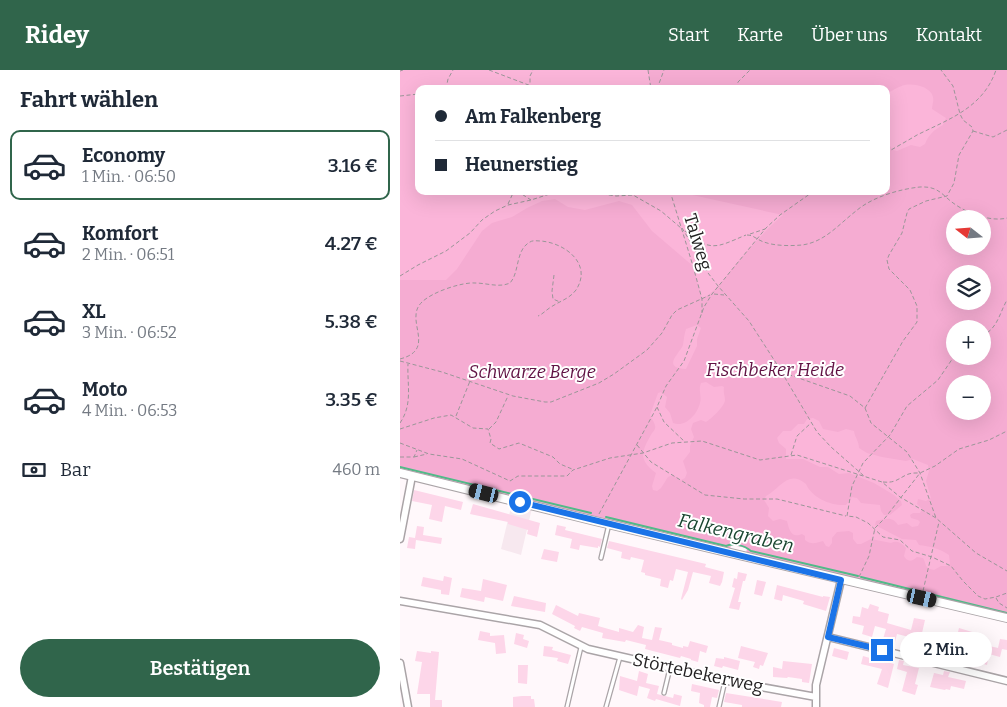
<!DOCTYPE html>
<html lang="de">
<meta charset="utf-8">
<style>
:root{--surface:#fff;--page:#f6f6f7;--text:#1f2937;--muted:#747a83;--line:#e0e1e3;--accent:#30654b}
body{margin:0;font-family:Bitter,serif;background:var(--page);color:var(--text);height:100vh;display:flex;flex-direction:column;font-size:19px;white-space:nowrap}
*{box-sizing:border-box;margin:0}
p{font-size:16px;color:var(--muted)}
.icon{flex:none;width:28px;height:28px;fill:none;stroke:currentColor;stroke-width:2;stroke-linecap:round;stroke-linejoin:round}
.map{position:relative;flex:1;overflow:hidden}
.side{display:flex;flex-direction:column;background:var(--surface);width:400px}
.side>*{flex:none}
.hud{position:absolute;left:15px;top:15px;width:475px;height:110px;border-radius:10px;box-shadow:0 5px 20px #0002;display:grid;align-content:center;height:110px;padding:0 20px;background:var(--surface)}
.needle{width:32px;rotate:287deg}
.fabs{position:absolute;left:546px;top:140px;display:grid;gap:10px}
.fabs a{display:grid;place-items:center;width:45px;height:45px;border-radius:50%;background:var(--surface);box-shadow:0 5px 20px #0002;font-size:25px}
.end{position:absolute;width:22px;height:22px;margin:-11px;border:6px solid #1a73e8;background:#fff;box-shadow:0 0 0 2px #fff}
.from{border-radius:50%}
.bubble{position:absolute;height:35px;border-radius:18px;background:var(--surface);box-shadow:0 5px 20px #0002;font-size:16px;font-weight:600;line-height:35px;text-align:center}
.car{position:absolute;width:15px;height:30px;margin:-15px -8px;border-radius:6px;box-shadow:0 0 4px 1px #0007;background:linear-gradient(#222 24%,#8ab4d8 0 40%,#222 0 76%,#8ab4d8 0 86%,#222 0)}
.hud b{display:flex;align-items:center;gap:18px;height:48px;font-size:19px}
.hud b+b{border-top:1px solid var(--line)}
.hud i{width:12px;height:12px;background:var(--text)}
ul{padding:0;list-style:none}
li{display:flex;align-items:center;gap:15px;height:70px;margin:0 10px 8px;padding:0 10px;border:2px solid transparent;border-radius:10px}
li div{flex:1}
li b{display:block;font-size:19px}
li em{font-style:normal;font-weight:600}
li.active{border-color:var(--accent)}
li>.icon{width:45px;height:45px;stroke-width:1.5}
h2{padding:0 20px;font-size:22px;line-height:60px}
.pay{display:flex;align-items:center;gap:12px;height:55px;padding:0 20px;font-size:19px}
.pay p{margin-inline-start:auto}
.action{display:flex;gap:10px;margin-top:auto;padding:10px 20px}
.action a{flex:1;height:58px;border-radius:30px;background:var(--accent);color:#fff;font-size:20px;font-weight:600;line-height:58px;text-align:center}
header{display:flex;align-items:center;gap:30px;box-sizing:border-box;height:70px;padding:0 25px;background:var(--accent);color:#fff}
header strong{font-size:24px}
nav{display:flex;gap:28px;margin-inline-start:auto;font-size:18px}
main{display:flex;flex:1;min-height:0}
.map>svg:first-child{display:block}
.built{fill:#f7e8ef}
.green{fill:#fbb5d9;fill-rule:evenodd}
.forest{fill:#f5acd2;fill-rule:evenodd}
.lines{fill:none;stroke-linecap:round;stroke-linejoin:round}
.stream{stroke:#51ba88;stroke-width:2}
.building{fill:#fdd6e9}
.service-casing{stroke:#aaa4a7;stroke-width:5.5}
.minor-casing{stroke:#aaa4a7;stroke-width:9}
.tertiary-casing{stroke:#aaa4a7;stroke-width:10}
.path{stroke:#9a9698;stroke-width:1;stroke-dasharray:4 2.5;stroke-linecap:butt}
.service{stroke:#fff;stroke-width:3}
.minor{stroke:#fff;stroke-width:6}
.tertiary{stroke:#fff;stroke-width:8}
.route{stroke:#1a73e8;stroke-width:6}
.labels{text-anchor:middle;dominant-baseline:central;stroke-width:4;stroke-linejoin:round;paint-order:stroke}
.street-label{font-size:18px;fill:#222021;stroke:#fff}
.park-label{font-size:18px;font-style:italic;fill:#601143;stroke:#fff}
.water-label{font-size:19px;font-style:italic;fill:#194530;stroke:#fff}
</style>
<header>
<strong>Ridey</strong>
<nav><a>Start</a><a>Karte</a><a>Über uns</a><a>Kontakt</a></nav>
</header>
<main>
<section class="side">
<h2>Fahrt wählen</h2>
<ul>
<li class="active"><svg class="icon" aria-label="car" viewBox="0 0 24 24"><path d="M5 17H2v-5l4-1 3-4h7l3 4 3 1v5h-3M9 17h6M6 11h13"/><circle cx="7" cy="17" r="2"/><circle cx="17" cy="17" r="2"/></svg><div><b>Economy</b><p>1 Min. · 06:50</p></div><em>3.16 €</em></li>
<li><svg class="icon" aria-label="car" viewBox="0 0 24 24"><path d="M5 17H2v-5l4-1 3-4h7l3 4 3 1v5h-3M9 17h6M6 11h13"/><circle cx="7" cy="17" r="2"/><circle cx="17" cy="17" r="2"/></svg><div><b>Komfort</b><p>2 Min. · 06:51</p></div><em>4.27 €</em></li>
<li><svg class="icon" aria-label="car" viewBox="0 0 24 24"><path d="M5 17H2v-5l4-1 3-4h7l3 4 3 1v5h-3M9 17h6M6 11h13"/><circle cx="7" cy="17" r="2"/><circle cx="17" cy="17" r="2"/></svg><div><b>XL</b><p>3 Min. · 06:52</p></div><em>5.38 €</em></li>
<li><svg class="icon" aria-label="car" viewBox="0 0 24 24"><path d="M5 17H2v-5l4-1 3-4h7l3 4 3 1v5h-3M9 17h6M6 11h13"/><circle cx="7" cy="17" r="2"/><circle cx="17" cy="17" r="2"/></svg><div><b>Moto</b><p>4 Min. · 06:53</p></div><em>3.35 €</em></li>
</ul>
<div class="pay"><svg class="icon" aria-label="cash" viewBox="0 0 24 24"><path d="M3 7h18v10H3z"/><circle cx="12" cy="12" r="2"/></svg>Bar<p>460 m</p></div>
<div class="action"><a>Bestätigen</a></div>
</section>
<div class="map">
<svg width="607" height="637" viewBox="0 0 607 637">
<rect width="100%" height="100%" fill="#fff8fb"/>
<path class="built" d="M112 433 132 438 121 485 101 479Z"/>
<path class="green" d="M0 0H607V540L0 393ZM19 19H486V121H19ZM555 149H582V176H555ZM555 204H582V231H555ZM555 259H582V286H555ZM555 314H582V341H555Z"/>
<path class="forest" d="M248 0H607V546L346 484 347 478 331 475 330 480 0 400V210H46L57 199 82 161 92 153 112 147 127 138 142 131 155 129 168 137 185 140 219 131 232 135 252 161 293 196 302 229C319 220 329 201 342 187 355 172 368 158 383 145L274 121H486V71L493 80 497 81 511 75 520 77 525 74C529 64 534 60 543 55L546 48 532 39C532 35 534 31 533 27 531 17 514 13 505 15 499 16 492 21 486 24V19H251ZM555 149H582V176H555ZM555 204H582V231H555ZM297 255 301 258 297 269V276L286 299C260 298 281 282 283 275 284 269 284 265 286 259ZM555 259H582V286H555ZM306 312 314 317 322 316 324 317C323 322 325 326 325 330 325 336 311 349 306 352L301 350 293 353 291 359 294 367 290 376V382L283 391 287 403 285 408 281 410 273 405 268 407 261 418 257 421 253 420 252 416 256 403C237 389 242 381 252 363 254 361 256 358 255 356 255 353 251 348 250 345L258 323 261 322 267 327 265 337 270 343 273 353C285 358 297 345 300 333 302 326 298 320 301 313ZM555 314H582V341H555ZM413 348 419 351 423 359 438 362 446 359 454 361C455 368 459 371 459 378L467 383 482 387 506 391 513 389 528 395 529 401 526 411 531 428 526 431 518 429 517 434 522 439 520 443H513L510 445 511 448 518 450 520 452 518 456 512 457 507 453 498 455C492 446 485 449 476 451L475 455 502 469 516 470 519 475C529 476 541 479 549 485L550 494 547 496H541L534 500C524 498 527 495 523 488L517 487C512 492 507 492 504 486L506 478C502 473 497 470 491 473L471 469 461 474H457L453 469V463L449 461 437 462 432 468V473L429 477 426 476 423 471C416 473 411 475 405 470V466L402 464C391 469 389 459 387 451L380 449 373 451 368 446 369 438 364 430 366 426C380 419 388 399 406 414 412 428 431 436 446 435L452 427 457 428 461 433 480 435 481 441 484 445H490L502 435 501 431 494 425 474 413 449 403 439 404 428 397H420L403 389H386V379L379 373 377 368 383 361H391L398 354H404L407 349Z"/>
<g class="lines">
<path class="stream" d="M0 397 191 443
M206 447 326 476C334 473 344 475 351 481L458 506
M461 507 607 543"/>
</g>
<path class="building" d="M14 420 63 432 61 440 45 436 42 452 29 449 32 435 12 431Z
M73 434 140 453 137 467 127 464 128 460 108 454V452L70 444Z
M157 455 166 457 165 460 202 469 200 477 198 476V478L180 475 179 480 170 478 172 469 155 465Z
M17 456 24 457 23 465 42 468 41 474 16 470 15 479 7 478 9 467 15 468Z
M209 471 306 494 305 497 324 502 322 512 320 516 309 513 311 506 293 502 288 520 282 530 281 529 288 502 276 499 273 511 270 510 268 518 260 516 261 509 245 505V503L241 502 244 490 231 487 230 490 221 488 222 482 207 478Z
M144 479 159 482 157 492 141 489Z
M338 502 347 504 345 511H343L338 532H341L339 540 329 538 335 518 332 517 334 508 337 509Z
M44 506 52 508 49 525 41 524V520L21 516 23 507 43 511Z
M83 509 107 515 103 531 85 527 84 532 60 527 62 518 81 521Z
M357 510 366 512 362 526 354 524Z
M377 515 423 527V526L430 527 426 541 403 534 404 531 383 525 382 531 374 529Z
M114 526 146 533 145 542 111 536Z
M470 534 479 537 478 541 489 544 487 553 511 560 514 548 525 550 522 563 532 566 530 572 543 575 541 584 508 575 509 567 497 564 495 572 483 569 486 559 475 556 472 567 462 564 464 556 452 553 453 546 460 547 462 537 468 539Z
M156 535 178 546 179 543 200 548 198 556 219 562V558L233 562 238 555 244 557 242 568 252 570 255 557 262 558 259 570 272 573V575L283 578V576L288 577 290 571 308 576 306 583 300 581 298 592 291 590V589L281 586 280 588 245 579 246 575 226 570 225 572 202 568 203 563 182 557 180 561 174 558 175 556 152 544Z
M559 558 582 565 580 574 565 570 560 589 552 587Z
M80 561 90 563V566L104 565 106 583 96 584 95 573 78 570Z
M116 563 124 565 123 569 129 571 127 578 114 574Z
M600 569 607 570V580L602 579 600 587 589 584 587 595 577 592 581 574 598 578Z
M144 576 153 577 152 580 171 585 168 594 157 591 158 588 143 586Z
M341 576 368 583 363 596 360 595 359 599 353 597 355 592 338 588Z
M434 578 449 582 447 590 432 586Z
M17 581 31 583V581L39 582 35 630H42V637H30V624H17L22 592 15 591Z
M463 586 487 593V592L494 594 488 618 477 614 482 599 461 594Z
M324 587 340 591 338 600 323 596 322 598 314 596 316 588 324 589Z
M499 590 504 591 503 595 519 598 515 614 518 615 515 625 502 621 507 602 497 599Z
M383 591 412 594 409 613 402 612V609L388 607 387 608 373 607V597L382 599Z
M118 595H128L127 614 118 613Z
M239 601 248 604 246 613 259 616 257 624 273 628 274 624 282 626 280 636 256 629 255 631 247 628 250 619 239 616 237 626 219 620 220 606 237 611Z
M544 601 550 602 548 607 566 611 564 619 551 616 550 620 546 619 545 620 530 617 534 603 543 605Z
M292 614 319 620 317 628 312 627 310 637H304V635L299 633 300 623 291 621Z
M326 623 382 632 381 637H342V635L324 632Z
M122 626H131V629H134L135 637H113V627Z"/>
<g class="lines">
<defs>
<path id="service" d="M201 488 209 454
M264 623 270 598
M167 637 181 577
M206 637 220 587
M319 637 325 611"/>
<path id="minor" d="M0 469 12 406
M0 531 140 555 188 579 328 611 416 627
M428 567 607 611
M0 593 8 637
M416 637V615L441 510"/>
<path id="tertiary" d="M0 403 195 451 607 548"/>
</defs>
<use href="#service" class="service-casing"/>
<use href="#minor" class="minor-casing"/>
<use href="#tertiary" class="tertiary-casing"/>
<path class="path" d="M89 0 139 19
M248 0 251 19
M0 1 3 0
M46 19 48 9 53 0
M130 19V6L133 0
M257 19 264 0
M329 19H332
M336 19 338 12 350 0
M0 26 19 24
M573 61 593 67 607 60
M486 83C496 77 507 71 517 65 549 49 583 38 596 0
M117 121 131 130
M183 121 216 126 233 125 261 141 281 158
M270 121 293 196 302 229V243
M108 134 114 121
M282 158 293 176 305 199 318 216 349 251 378 296 390 305 450 326 465 338 471 353 507 382 520 403 536 448
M285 161C311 183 317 177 346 165
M350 164 365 159
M347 165C354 165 357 170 364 172 374 176 391 176 402 175 425 172 439 154 456 141 472 127 500 119 520 117 540 116 542 126 556 135 569 144 592 152 607 148
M154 205 152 221 153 229 160 232
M0 206 18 195 46 181 70 163 82 150 95 141 108 135 131 130 159 121
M314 224 324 225
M582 266C598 258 599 244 607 230
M555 285 538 310 507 336 490 365 463 393 452 416 447 446 456 447 468 453 483 467 500 470 512 481 532 487 551 496 563 511 578 526 585 529 596 527 607 523
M0 289C38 279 3 250 22 232 32 222 62 212 75 213 87 213 99 218 110 213 120 202 115 180 130 172 133 170 137 171 141 171 165 173 193 194 176 220 169 229 160 231 151 237 146 240 143 244 138 246
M0 291 42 302 113 326 145 332H151L199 313 214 304 247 280 262 263 272 245 277 240 310 225
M378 296 417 362 431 377 464 406
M257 337 264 352 285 372
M465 338 503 271 517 252V236L510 220 489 199 487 190 489 185 502 163 507 143 509 139 526 131 547 126 554 113 559 85 573 61 572 57 563 50 560 44 553 16 541 0
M56 346 70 311
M0 353C13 334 7 315 8 294
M0 359 34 348 51 345 73 358 88 359 91 369 90 373 99 379 119 373 153 387 160 394 172 399
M89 359 96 352 108 326
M0 373 29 384 62 389 110 411 118 406H167L173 400 210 388 243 383 272 373 302 371 360 390 397 385 482 412 500 427 536 448 576 483 607 501
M237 375 251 392 305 425 344 429H377L446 446
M391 385 397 366 411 353
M0 387H14L17 380
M14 387 27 384
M483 412C501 414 501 402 518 403
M199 444 257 337 266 316 284 291 304 237 312 224 366 158 380 145 414 121
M459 507 469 486 475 458 485 448 520 403 535 396 559 379 589 370 607 361
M523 521 539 452
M596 528 599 533 607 538"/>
<use href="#service" class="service"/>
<use href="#minor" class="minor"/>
<use href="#tertiary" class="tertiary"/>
</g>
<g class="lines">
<path class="route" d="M120 432 441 510 428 567 482 580"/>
</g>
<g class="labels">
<g class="street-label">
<text transform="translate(298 172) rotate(73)">Talweg</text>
<text transform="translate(298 603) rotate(12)">Störtebekerweg</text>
</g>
<g class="park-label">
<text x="375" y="300">Fischbeker Heide</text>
<text x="132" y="302">Schwarze Berge</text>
</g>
<g class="water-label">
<text transform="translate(336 463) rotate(13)">Falkengraben</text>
</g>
</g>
</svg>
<div class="fabs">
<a><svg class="needle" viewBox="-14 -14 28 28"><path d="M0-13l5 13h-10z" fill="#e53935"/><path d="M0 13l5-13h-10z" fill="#747a83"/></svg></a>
<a><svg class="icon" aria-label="layers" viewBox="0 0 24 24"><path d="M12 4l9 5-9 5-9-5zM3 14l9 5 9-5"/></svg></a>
<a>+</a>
<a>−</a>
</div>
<i class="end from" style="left:120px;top:432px"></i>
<i class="end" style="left:482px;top:580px"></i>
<div class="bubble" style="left:500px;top:562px;width:92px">2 Min.</div>
<i class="car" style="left:84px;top:423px;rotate:284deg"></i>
<i class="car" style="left:522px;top:528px;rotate:103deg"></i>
<div class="hud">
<b><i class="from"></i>Am Falkenberg</b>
<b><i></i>Heunerstieg</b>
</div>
</div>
</main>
